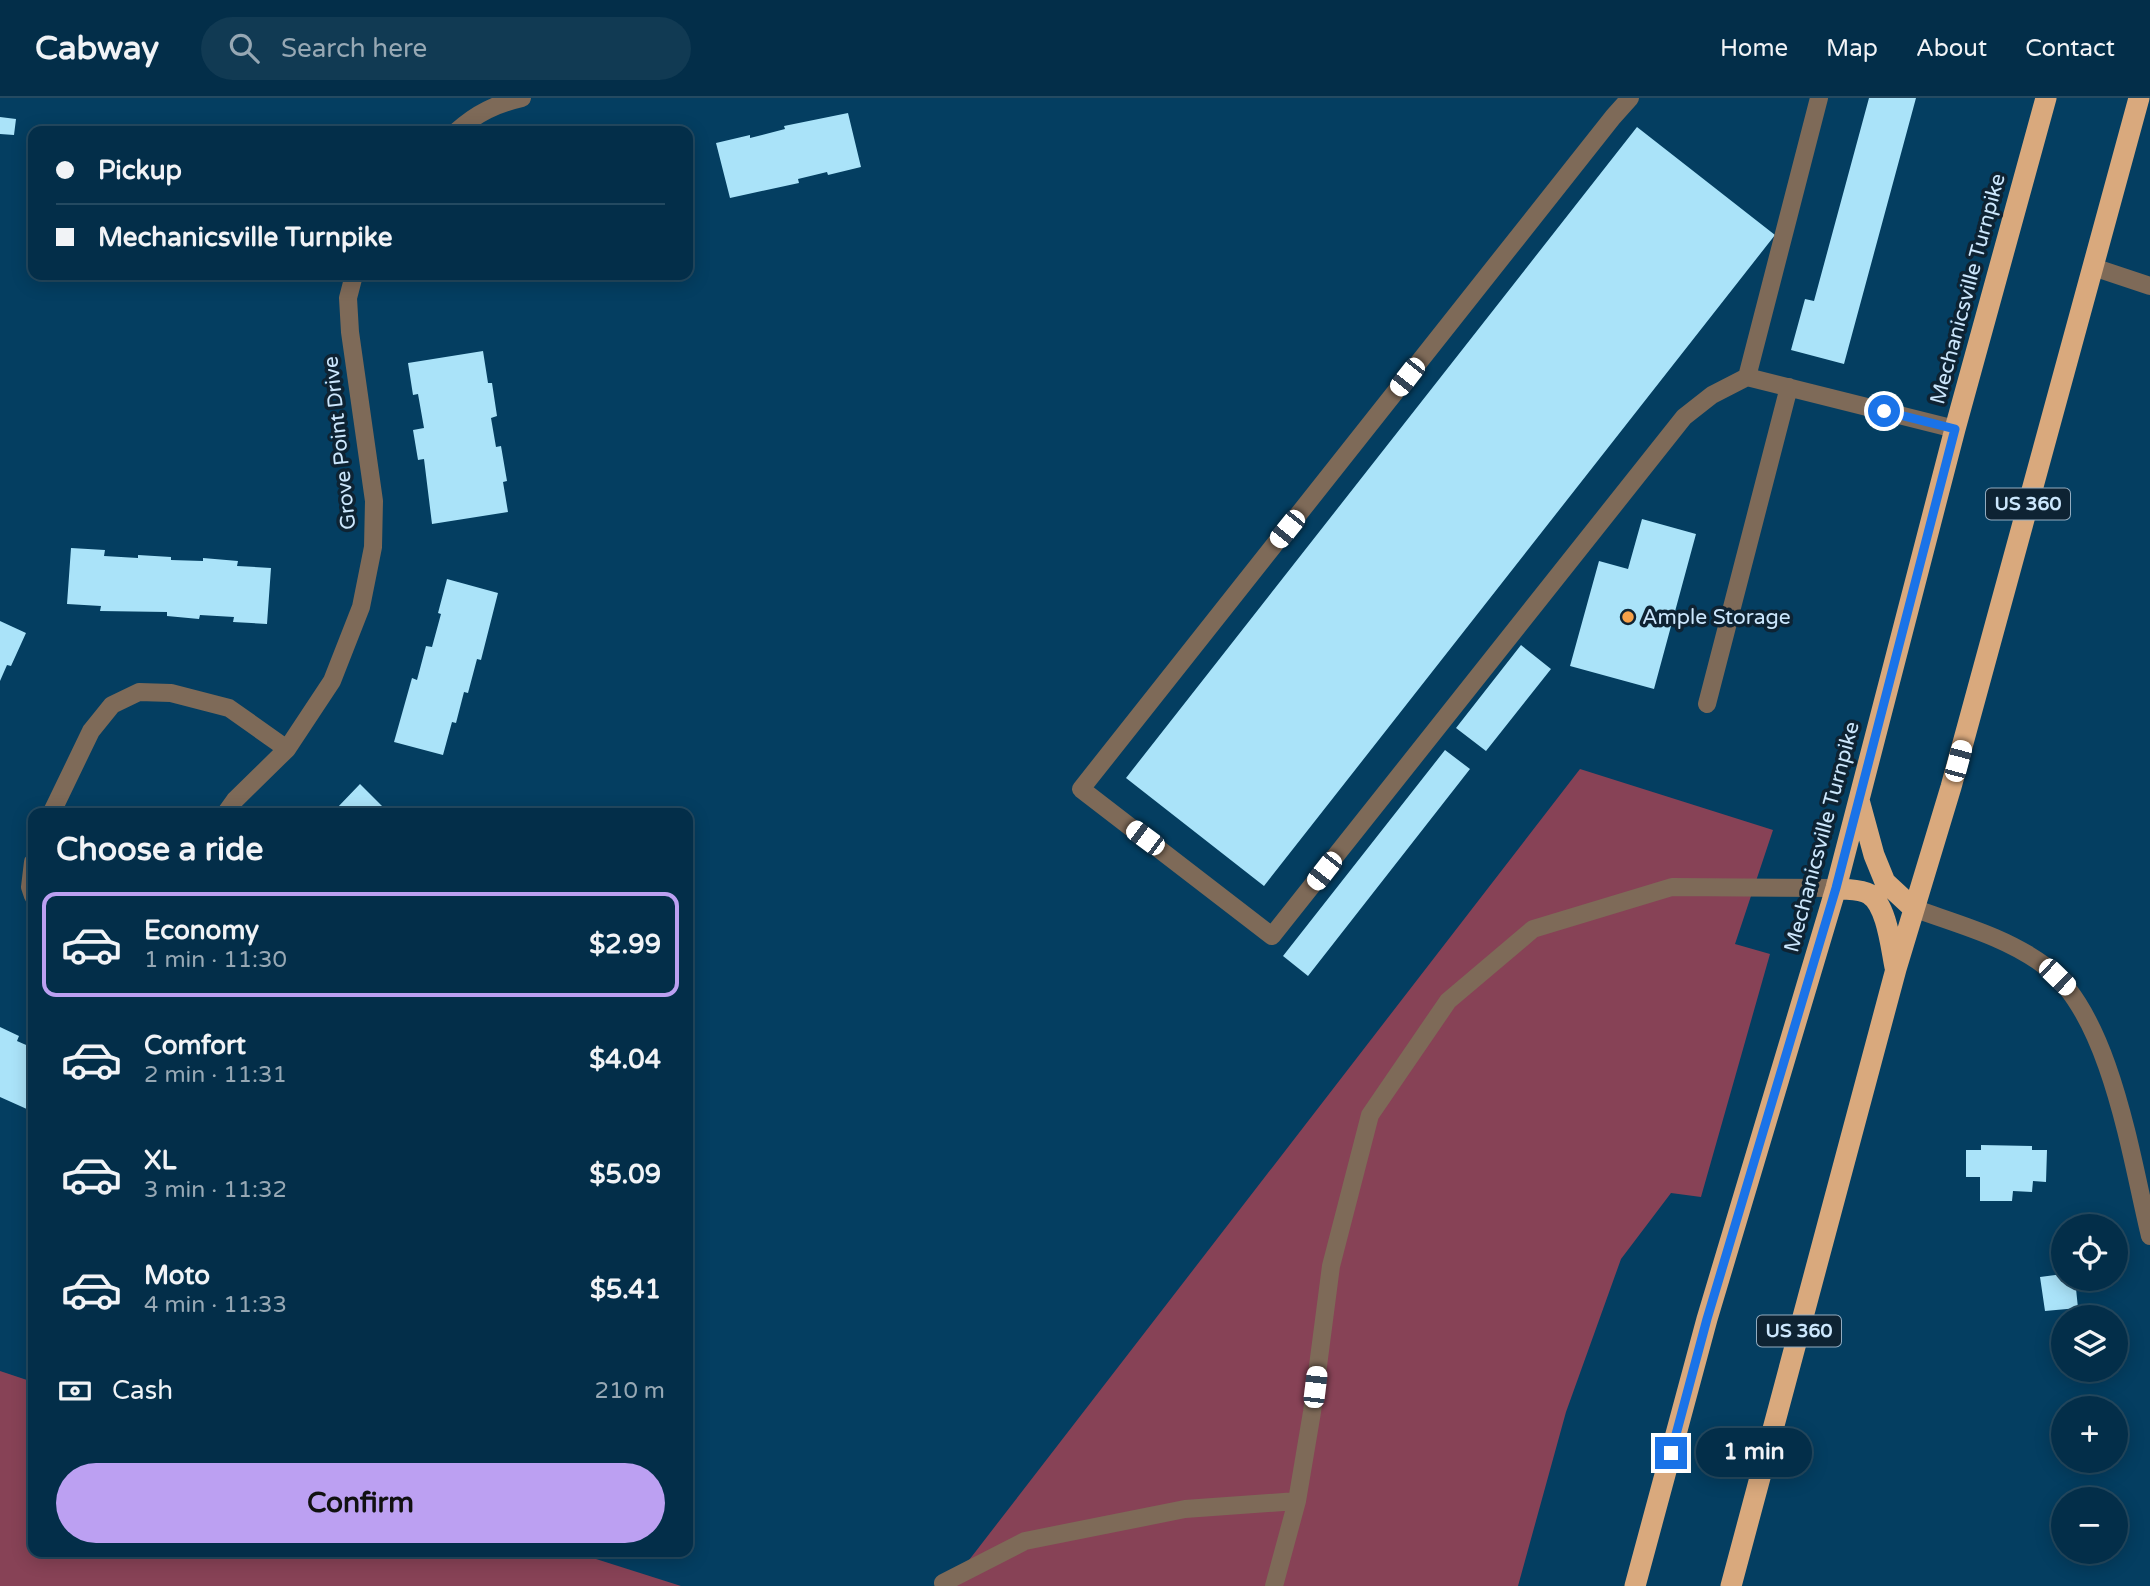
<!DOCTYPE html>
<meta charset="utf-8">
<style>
:root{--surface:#032e49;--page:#113a53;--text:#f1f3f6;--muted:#97a8b4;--line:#244a61;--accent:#bca0f2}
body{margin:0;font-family:"Varela Round",sans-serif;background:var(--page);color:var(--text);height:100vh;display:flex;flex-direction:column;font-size:26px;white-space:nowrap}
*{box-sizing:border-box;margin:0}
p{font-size:23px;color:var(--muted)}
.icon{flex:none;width:38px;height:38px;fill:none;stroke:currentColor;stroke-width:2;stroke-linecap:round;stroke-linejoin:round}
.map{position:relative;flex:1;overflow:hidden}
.side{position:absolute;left:28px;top:710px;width:665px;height:749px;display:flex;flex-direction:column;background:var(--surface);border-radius:14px;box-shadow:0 4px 18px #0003,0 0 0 2px var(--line)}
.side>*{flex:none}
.hud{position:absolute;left:28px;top:28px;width:665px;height:154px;border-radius:14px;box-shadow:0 4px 18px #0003,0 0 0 2px var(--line);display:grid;align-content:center;height:154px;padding:0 28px;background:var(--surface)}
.fabs{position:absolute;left:2051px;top:1116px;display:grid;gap:14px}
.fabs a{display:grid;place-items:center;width:77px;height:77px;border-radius:50%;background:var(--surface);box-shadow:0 4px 18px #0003,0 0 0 2px var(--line);font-size:35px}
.end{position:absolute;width:32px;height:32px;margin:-16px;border:9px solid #1a73e8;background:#fff;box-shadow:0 0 0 4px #fff}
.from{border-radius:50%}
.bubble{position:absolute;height:49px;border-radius:24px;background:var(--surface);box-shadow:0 4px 18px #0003,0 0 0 2px var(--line);font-size:23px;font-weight:700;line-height:49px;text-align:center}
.car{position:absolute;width:21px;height:42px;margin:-21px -10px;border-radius:9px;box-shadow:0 0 5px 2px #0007;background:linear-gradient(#fff 24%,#345 0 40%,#fff 0 76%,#345 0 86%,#fff 0)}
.hud b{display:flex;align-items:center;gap:24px;height:66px;font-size:26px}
.hud b+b{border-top:2px solid var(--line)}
.hud i{width:18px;height:18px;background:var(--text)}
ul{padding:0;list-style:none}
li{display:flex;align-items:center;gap:21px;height:105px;margin:0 14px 10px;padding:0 14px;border:4px solid transparent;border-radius:14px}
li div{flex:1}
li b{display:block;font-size:26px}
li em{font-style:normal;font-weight:700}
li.current{border-color:var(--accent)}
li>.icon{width:63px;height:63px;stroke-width:1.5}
h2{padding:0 28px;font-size:32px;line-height:84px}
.pay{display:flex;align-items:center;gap:18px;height:77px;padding:0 28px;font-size:26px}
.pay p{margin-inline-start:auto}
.action{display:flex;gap:14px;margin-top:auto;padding:14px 28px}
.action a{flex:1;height:80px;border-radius:42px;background:var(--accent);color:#111;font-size:28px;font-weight:700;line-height:80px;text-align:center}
header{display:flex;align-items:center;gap:42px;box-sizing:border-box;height:98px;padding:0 35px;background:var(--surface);border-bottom:2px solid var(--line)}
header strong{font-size:33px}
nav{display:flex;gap:38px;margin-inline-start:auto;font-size:24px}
.search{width:490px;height:63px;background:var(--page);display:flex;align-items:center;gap:18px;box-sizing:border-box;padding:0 24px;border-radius:38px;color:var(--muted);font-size:26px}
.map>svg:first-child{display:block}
.green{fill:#874256}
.building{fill:#aae3f9}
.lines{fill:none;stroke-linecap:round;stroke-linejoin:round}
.lane{stroke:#7e6a58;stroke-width:18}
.street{stroke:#7e6a58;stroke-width:18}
.highway{stroke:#d9a97d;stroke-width:21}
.route{stroke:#1a73e8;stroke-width:9}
.poi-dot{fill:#f7a149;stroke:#0e2333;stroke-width:2.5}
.labels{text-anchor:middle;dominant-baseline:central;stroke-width:7;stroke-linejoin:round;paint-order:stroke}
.shield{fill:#0e2333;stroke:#93acc0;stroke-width:2}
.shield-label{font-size:19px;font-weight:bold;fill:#cce7fd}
.street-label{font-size:21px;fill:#cce7fd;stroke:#0e2333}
.poi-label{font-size:21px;fill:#cce7fd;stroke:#0e2333;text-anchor:start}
</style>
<header>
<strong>Cabway</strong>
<div class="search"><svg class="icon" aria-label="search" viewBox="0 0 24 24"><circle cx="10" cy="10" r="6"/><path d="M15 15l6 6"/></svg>Search here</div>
<nav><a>Home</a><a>Map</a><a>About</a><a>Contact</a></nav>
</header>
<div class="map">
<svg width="2150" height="1488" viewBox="0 0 2150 1488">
<rect width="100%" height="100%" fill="#043e61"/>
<path class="green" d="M1580 671 1773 732 1735 846 1770 856 1701 1099 1671 1095 1621 1161 1566 1314 1518 1488H949Z
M0 1273 33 1284V1454H574L681 1488H0Z"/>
<path class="building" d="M1869 0H1916L1844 266 1791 252 1805 201 1814 203Z
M848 15 861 69 828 77 827 74 798 81 799 85 730 100 716 45 750 37V40L785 31 784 28Z
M0 19 16 21 14 37 0 36Z
M1637 29 1775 137 1264 788 1126 680Z
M483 253 488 285H492L497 318 491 320 496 349 501 348 507 383 503 384 508 414 432 426 424 361 418 362 413 332 424 330 418 296 413 297 408 265Z
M1642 421 1696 436 1654 591 1570 568 1599 463 1628 471Z
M71 450 105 452 104 458 138 460V457L171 459V462L203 463V460L238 463 237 468 271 470 267 526 233 524 234 519 200 517 199 521 167 518V514L100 513 101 508 67 506Z
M447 481 498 495 481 562 477 561 468 595 464 594 456 625 452 624 443 657 394 644 412 580 417 582 426 548 432 549 441 516 438 515Z
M0 523 26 535 11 568 7 567 0 583Z
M1521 547 1551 571 1486 653 1456 630Z
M1445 652 1470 671 1308 878 1283 858Z
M360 686 390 716H328L334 709 336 711Z
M0 929 19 938 17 943 33 950V1003L29 1012 0 999Z
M1981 1047 2032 1048V1052H2047L2046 1084 2033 1083 2032 1094 2013 1093 2012 1103H1980V1079H1966V1052H1981Z
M2063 1176V1181H2075L2078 1210 2045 1213 2040 1179Z"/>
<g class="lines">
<path class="lane" d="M1630 0 1613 19 1081 691 1272 838 1684 319 1712 297 1747 279
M1819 0 1747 279 1955 331
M2093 169 2150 188
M1707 606 1789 289
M944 1488 943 1485 1025 1443 1185 1411 1297 1403
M1274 1488 1297 1403 1312 1314 1331 1168 1370 1017 1448 903 1533 831 1672 789 1836 790"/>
<path class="street" d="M457 33C477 15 496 6 522 0
M51 716 91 633 112 607 139 594 171 595 229 610 287 651
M225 716 235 702 287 651 332 583 361 509 373 449 374 403 350 234 348 200 354 177
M33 764 30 789 33 798
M1913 810C1957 826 2007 839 2045 868 2111 918 2131 1060 2150 1138"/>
<path class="highway" d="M1859 702 1874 757 1885 784 1913 810
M1836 790C1845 792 1861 791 1869 796 1887 807 1891 850 1895 869
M1635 1488 1707 1221 1836 790 1955 331 2046 0
M1731 1488 1896 871 1951 689 2139 0"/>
</g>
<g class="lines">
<path class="route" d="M1671 1355 1707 1221 1836 790 1955 331 1884 313"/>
</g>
<circle class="poi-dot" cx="1628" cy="519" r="7"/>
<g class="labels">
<g class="shield">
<rect x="1986" y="390.5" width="84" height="31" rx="5"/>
<rect x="1757" y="1217.5" width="84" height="31" rx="5"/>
</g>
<g class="shield-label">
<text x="2028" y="406">US 360</text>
<text x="1799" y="1233">US 360</text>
</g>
<g class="street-label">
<text transform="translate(1968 191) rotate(-75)">Mechanicsville Turnpike</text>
<text transform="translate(340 345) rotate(-96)">Grove Point Drive</text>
<text transform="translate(1822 739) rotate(-75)">Mechanicsville Turnpike</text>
</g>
<g class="poi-label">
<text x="1642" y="519">Ample Storage</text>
</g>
</g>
</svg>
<div class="fabs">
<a><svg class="icon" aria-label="locate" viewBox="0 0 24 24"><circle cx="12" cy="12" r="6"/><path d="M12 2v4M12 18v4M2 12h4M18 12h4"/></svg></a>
<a><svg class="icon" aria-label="layers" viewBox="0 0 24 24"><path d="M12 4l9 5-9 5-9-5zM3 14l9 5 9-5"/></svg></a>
<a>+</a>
<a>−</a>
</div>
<i class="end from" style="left:1884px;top:313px"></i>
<i class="end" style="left:1671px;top:1355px"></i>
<div class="bubble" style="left:1696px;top:1330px;width:116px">1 min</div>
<i class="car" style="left:1407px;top:279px;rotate:218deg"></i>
<i class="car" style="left:1287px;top:431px;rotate:219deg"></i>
<i class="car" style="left:1958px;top:663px;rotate:15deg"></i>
<i class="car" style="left:1145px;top:740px;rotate:307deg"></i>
<i class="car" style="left:1324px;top:773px;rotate:218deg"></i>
<i class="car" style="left:2057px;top:879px;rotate:134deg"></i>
<i class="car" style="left:1315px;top:1289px;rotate:7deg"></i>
<div class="hud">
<b><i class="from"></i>Pickup</b>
<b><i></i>Mechanicsville Turnpike</b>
</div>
<section class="side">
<h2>Choose a ride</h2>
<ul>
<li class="current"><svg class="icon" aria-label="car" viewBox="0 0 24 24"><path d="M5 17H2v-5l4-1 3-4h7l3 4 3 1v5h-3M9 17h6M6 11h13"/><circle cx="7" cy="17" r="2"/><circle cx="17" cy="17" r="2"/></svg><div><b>Economy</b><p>1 min · 11:30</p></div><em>$2.99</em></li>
<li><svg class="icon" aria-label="car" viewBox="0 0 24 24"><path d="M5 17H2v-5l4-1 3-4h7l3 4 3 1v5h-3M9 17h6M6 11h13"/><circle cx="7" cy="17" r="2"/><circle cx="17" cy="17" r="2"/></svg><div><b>Comfort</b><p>2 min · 11:31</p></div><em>$4.04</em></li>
<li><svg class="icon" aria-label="car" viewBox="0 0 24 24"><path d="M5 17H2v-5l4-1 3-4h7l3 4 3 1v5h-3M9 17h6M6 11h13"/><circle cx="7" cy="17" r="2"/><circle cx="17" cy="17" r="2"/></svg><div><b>XL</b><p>3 min · 11:32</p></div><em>$5.09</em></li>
<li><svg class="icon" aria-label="car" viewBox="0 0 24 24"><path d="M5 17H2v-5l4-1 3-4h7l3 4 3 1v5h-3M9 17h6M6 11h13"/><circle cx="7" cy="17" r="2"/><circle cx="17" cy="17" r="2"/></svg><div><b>Moto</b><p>4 min · 11:33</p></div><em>$5.41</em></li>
</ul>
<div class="pay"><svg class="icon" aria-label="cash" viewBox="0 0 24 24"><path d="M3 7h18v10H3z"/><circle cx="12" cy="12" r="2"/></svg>Cash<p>210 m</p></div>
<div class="action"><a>Confirm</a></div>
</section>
</div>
